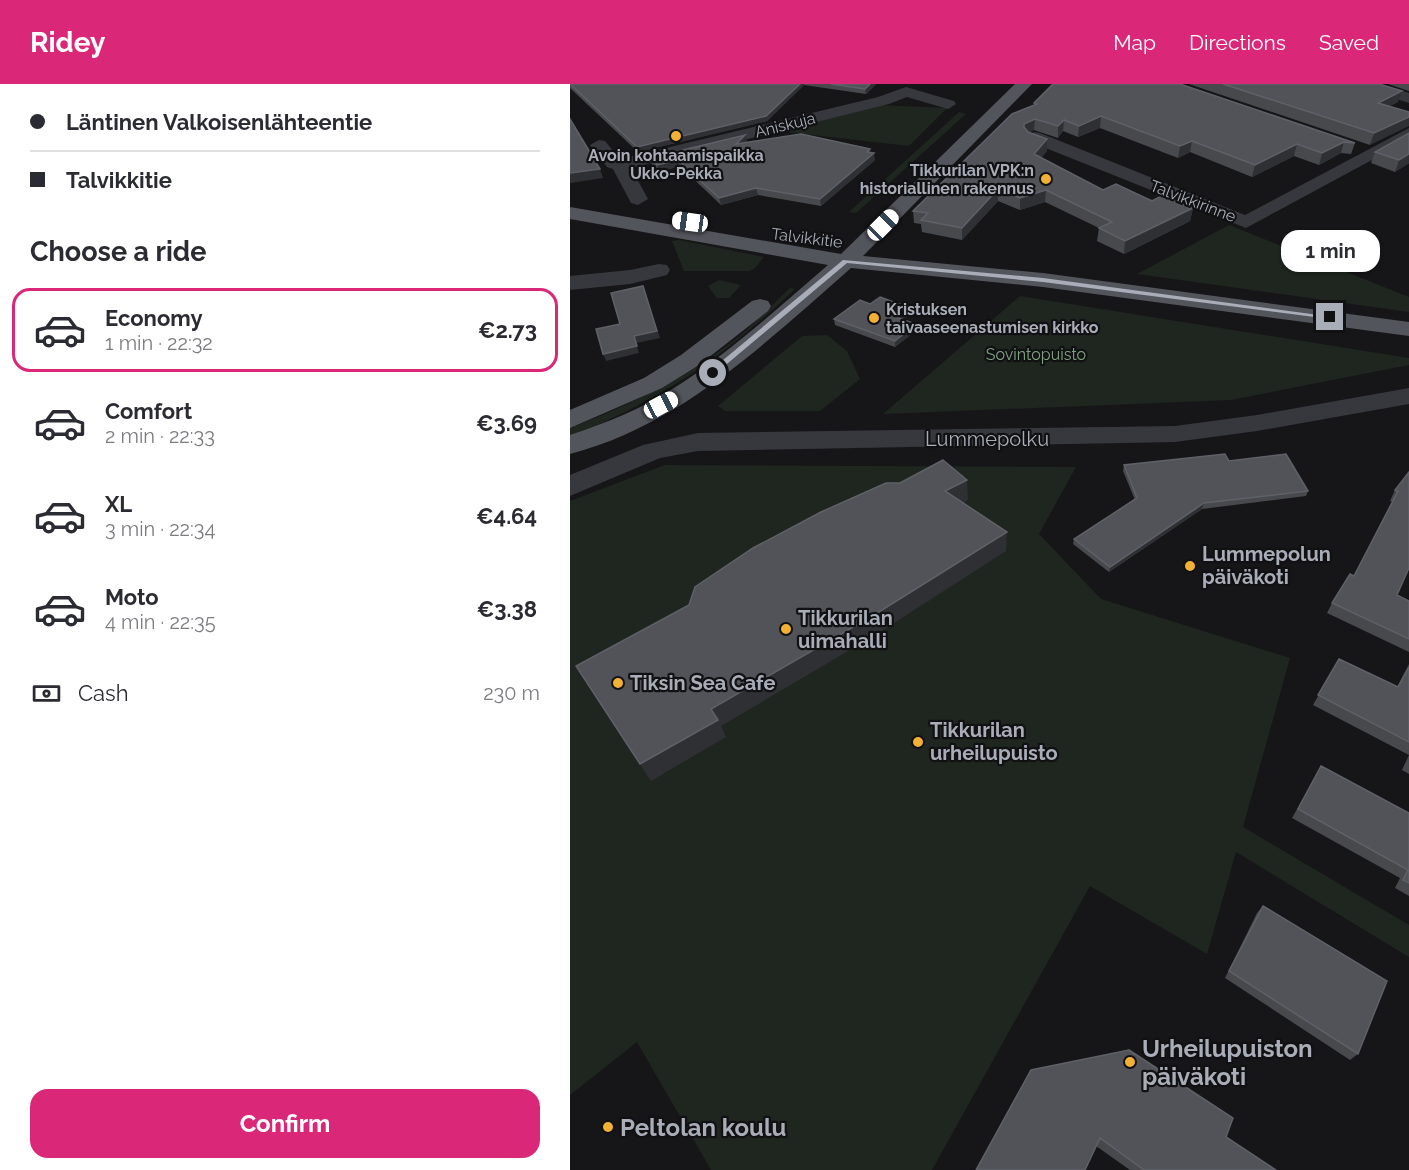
<!DOCTYPE html>
<meta charset="utf-8">
<style>
:root{--surface:#fff;--page:#f2f2f3;--text:#2b2b33;--muted:#7c7c81;--line:#e1e1e2;--accent:#db2777}
body{margin:0;font-family:Raleway,sans-serif;background:var(--page);color:var(--text);height:100vh;display:flex;flex-direction:column;font-size:22px;white-space:nowrap}
*{box-sizing:border-box;margin:0}
p{font-size:20px;color:var(--muted)}
.icon{flex:none;width:33px;height:33px;fill:none;stroke:currentColor;stroke-width:2;stroke-linecap:round;stroke-linejoin:round}
.map{position:relative;flex:1;overflow:hidden}
.details{display:flex;flex-direction:column;background:var(--surface);width:570px}
.details>*{flex:none}
.guide{display:grid;align-content:center;height:132px;padding:0 30px;background:var(--surface)}
.end{position:absolute;width:27px;height:27px;margin:-14px;border:8px solid #a8adb8;background:#111;box-shadow:0 0 0 3px #111}
.from{border-radius:50%}
.bubble{position:absolute;height:42px;border-radius:18px;background:var(--surface);box-shadow:0 2px 4px #0004;font-size:20px;font-weight:700;line-height:42px;text-align:center}
.car{position:absolute;width:18px;height:36px;margin:-18px -9px;border-radius:8px;box-shadow:0 0 4px 2px #0007;background:linear-gradient(#fff 24%,#345 0 40%,#fff 0 76%,#345 0 86%,#fff 0)}
.guide b{display:flex;align-items:center;gap:21px;height:57px;font-size:22px}
.guide b+b{border-top:2px solid var(--line)}
.guide i{width:15px;height:15px;background:var(--text)}
ul{padding:0;list-style:none}
li{display:flex;align-items:center;gap:18px;height:84px;margin:0 12px 9px;padding:0 18px;border:3px solid transparent;border-radius:18px}
li div{flex:1}
li b{display:block;font-size:22px}
li em{font-style:normal;font-weight:700}
li.selected{border-color:var(--accent)}
li>.icon{width:54px;height:54px;stroke-width:1.5}
h2{padding:0 30px;font-size:27px;line-height:72px}
.pay{display:flex;align-items:center;gap:15px;height:66px;padding:0 30px;font-size:22px}
.pay p{margin-inline-start:auto}
.button{display:flex;gap:12px;margin-top:auto;padding:12px 30px}
.button a{flex:1;height:69px;border-radius:18px;background:var(--accent);color:#fff;font-size:24px;font-weight:700;line-height:69px;text-align:center}
header{display:flex;align-items:center;gap:36px;box-sizing:border-box;height:84px;padding:0 30px;background:var(--accent);color:#fff}
header strong{font-size:28px}
nav{display:flex;gap:33px;margin-inline-start:auto;font-size:21px}
main{display:flex;flex:1;min-height:0}
.map>svg:first-child{display:block}
.green{fill:#1e261f}
.lines{fill:none;stroke-linecap:round;stroke-linejoin:round}
.minor{fill:#37383d;fill-rule:evenodd}
.major{fill:#53555c;fill-rule:evenodd}
.wall{fill:#47494d}
.shaded-wall{fill:#2f3033}
.building{fill:#525359;stroke:#5f6168;stroke-width:1.5}
.route{fill:#a8adb8}
.poi-dot{fill:#f2b134;stroke:#111113;stroke-width:2}
.labels{text-anchor:middle;dominant-baseline:central;stroke-width:4.5;stroke-linejoin:round;paint-order:stroke}
.far-street-label{font-size:16px;fill:#a8adb8;stroke:#111113}
.far-poi-label{font-size:16px;font-weight:bold;fill:#a8adb8;stroke:#111113}
.far-park-label{font-size:16px;fill:#7fa381;stroke:#111113}
.street-label{font-size:20px;fill:#a8adb8;stroke:#111113}
.poi-label{font-size:20px;font-weight:bold;fill:#a8adb8;stroke:#111113;text-anchor:start}
.near-poi-label{font-size:24px;font-weight:bold;fill:#a8adb8;stroke:#111113;text-anchor:start}
</style>
<header>
<strong>Ridey</strong>
<nav><a>Map</a><a>Directions</a><a>Saved</a></nav>
</header>
<main>
<section class="details">
<div class="guide">
<b><i class="from"></i>Läntinen Valkoisenlähteentie</b>
<b><i></i>Talvikkitie</b>
</div>
<h2>Choose a ride</h2>
<ul>
<li class="selected"><svg class="icon" aria-label="car" viewBox="0 0 24 24"><path d="M5 17H2v-5l4-1 3-4h7l3 4 3 1v5h-3M9 17h6M6 11h13"/><circle cx="7" cy="17" r="2"/><circle cx="17" cy="17" r="2"/></svg><div><b>Economy</b><p>1 min · 22:32</p></div><em>€2.73</em></li>
<li><svg class="icon" aria-label="car" viewBox="0 0 24 24"><path d="M5 17H2v-5l4-1 3-4h7l3 4 3 1v5h-3M9 17h6M6 11h13"/><circle cx="7" cy="17" r="2"/><circle cx="17" cy="17" r="2"/></svg><div><b>Comfort</b><p>2 min · 22:33</p></div><em>€3.69</em></li>
<li><svg class="icon" aria-label="car" viewBox="0 0 24 24"><path d="M5 17H2v-5l4-1 3-4h7l3 4 3 1v5h-3M9 17h6M6 11h13"/><circle cx="7" cy="17" r="2"/><circle cx="17" cy="17" r="2"/></svg><div><b>XL</b><p>3 min · 22:34</p></div><em>€4.64</em></li>
<li><svg class="icon" aria-label="car" viewBox="0 0 24 24"><path d="M5 17H2v-5l4-1 3-4h7l3 4 3 1v5h-3M9 17h6M6 11h13"/><circle cx="7" cy="17" r="2"/><circle cx="17" cy="17" r="2"/></svg><div><b>Moto</b><p>4 min · 22:35</p></div><em>€3.38</em></li>
</ul>
<div class="pay"><svg class="icon" aria-label="cash" viewBox="0 0 24 24"><path d="M3 7h18v10H3z"/><circle cx="12" cy="12" r="2"/></svg>Cash<p>230 m</p></div>
<div class="button"><a>Confirm</a></div>
</section>
<div class="map">
<svg width="839" height="1086" viewBox="0 0 839 1086">
<rect width="100%" height="100%" fill="#161618"/>
<path class="green" d="M306 21 377 24 339 62 198 46Z
M389 28 396 30 286 129 279 128Z
M659 141 839 213V228L567 190Z
M109 156 194 173 184 185 179 187H114L102 157Z
M149 196 171 201 159 214H147L138 202Z
M220 204 225 205C153 273 93 316 0 352V344C61 321 122 291 173 249 189 235 204 219 220 204Z
M450 212 839 274V281L661 316 313 330Z
M257 251 277 267 290 295 250 327H155L148 322 232 252Z
M95 381 506 383 469 450 531 515 720 574 673 743 839 841V873L666 768 637 870 520 802 362 1086H141L67 958 0 1011V417Z"/>
<g class="lines">
<path class="minor" d="M787 0H811L839 9V19L789 3Z
M336 3 384 17 386 20 378 25 337 13 319 20 61 84 78 115 68 121 61 119 43 85 37 83 20 61 29 56 35 57 50 75 308 13Z
M839 44V56L676 144 458 57 455 53 464 48 470 49 675 131Z
M89 180 97 181 100 186 97 191 60 200 0 206V192L60 186Z
M839 304V320L687 347 605 358 128 367 90 374 0 412V391L73 361 128 349 605 342 687 331Z"/>
<path class="major" d="M445 0H462L293 172 473 189 839 238V252L473 203 281 184C196 258 113 340 0 370V351C35 339 72 325 104 304 159 269 208 224 258 181L0 135V123L271 170Z
M190 215 198 217 201 222 198 227 129 281 92 304 0 344V326L74 294 111 271 182 217Z"/>
</g>
<path class="wall" d="M0 0H306L296 10 234 1 197 37 68 68 0 4Z
M619 0H809L828 18 819 22 800 61Z
M818 0H839V7Z
M464 19 785 59 781 70 771 69 749 81 724 72 682 93 620 68 608 74 530 44 508 53 493 47 488 54 464 46 459 48 477 67 471 74 533 106 623 124 620 137 554 170 527 157 529 144 475 118 450 126 428 117 392 156 352 148 351 140 344 139 343 127 464 22Z
M175 51 176 58 300 65V69L305 76 251 122 188 111 151 121 110 82 89 88 82 81 80 74Z
M805 68 839 79 825 88 801 79Z
M300 220 340 230 333 235 346 240 347 246 325 263 265 241 264 235Z
M659 377 738 407 736 412 632 425 539 488 503 460 504 455 565 416 553 387 554 381Z
M839 388 827 511 839 517V568L757 529 762 519 784 492 823 418 820 417 825 406Z
M769 575 827 603 839 580V671L743 621Z
M839 671V690L832 686Z
M751 682 839 729V812L825 804 830 794 722 734Z
M693 822 788 970 780 976 655 894 687 829Z
M461 986 656 1053 706 1086H560L526 1062Z"/>
<path class="shaded-wall" d="M230 0H234V1L197 37 68 68 67 63Z
M300 0H306L296 10 295 5Z
M832 7 828 18 804 30 808 19Z
M531 32 530 44 508 53 509 42Z
M839 33V42L800 61 804 49Z
M465 35 464 46 454 51V40Z
M494 36 493 47 488 54V42Z
M175 51 177 58 168 66 166 60Z
M477 55V67L464 82V70Z
M622 57 620 68 608 74 610 62Z
M774 58 771 69 749 81 752 69Z
M727 60 724 72 682 93 685 81Z
M300 65 301 72 304 69 305 76 251 122 250 115Z
M839 70V79L825 88 829 76Z
M108 76 110 82 89 88 87 81Z
M30 85 33 94 0 99V89Z
M186 104 188 111 151 121 149 114Z
M428 105V117L392 156V144Z
M476 106 475 118 450 126V114Z
M623 124 620 137 554 170 555 157Z
M73 202 90 254 66 259 69 269 36 277 33 270Z
M340 224V230L328 239V234Z
M346 240 347 246 325 263V257Z
M397 396 398 416 377 427 375 407Z
M634 419 632 425 539 488 540 483Z
M437 448 436 467 307 550 151 642 156 653 81 697 70 680 141 625Z"/>
<path class="building" d="M0 0H230L196 32 67 63Z
M261 0H300L295 5Z
M483 0H610L785 59 774 58 752 69 727 60 685 81 622 57 610 62 531 32 509 42 494 36 488 42 465 35 454 40V43L458 48 477 55 464 70 533 106 546 100 582 117 593 111 623 124 555 157 529 144 542 138 476 106 450 114 428 105 392 144 351 136 358 129 343 127 442 30 467 20 464 19Z
M653 0H809L832 7 808 19 839 28V33L804 49Z
M0 35 30 85 0 89Z
M839 49V70L829 76 805 68Z
M231 50 300 65 297 68 304 69 250 115 186 104 149 114 108 76 87 81 80 74 175 51 166 60Z
M73 202 87 247 64 252 67 262 33 270 26 245 50 240 41 209Z
M310 213 340 224 328 234 346 240 325 257 264 235 290 216 300 220Z
M655 370 659 377 716 370 738 407 634 419 540 483 504 455 567 414 554 381Z
M373 376 397 396 375 407 437 448 304 531 141 625 148 636 70 680 6 582 119 521 125 503 183 464 251 428 316 399H330Z
M839 388V484L827 511 839 517V555L762 519 780 490 784 492 828 407 825 406Z
M769 575 828 603 839 583V658L748 611Z
M751 682 839 729V799L833 796 838 786 728 725Z
M693 822 817 897 788 970 659 887Z
M559 966 663 1034 656 1053 706 1086H574L530 1054 515 1086H406L461 986Z"/>
<path class="route" d="M273 176 473 194 764 233 760 235 473 198 277 179 145 290H140V287Z"/>
<g class="poi-dot">
<circle cx="106" cy="52" r="6"/>
<circle cx="476" cy="95" r="6"/>
<circle cx="304" cy="234" r="6"/>
<circle cx="620" cy="482" r="6"/>
<circle cx="216" cy="545" r="6"/>
<circle cx="48" cy="599" r="6"/>
<circle cx="348" cy="658" r="6"/>
<circle cx="560" cy="978" r="6"/>
<circle cx="38" cy="1043" r="6"/>
</g>
<g class="labels">
<g class="far-street-label">
<text transform="translate(215 41) rotate(-14)">Aniskuja</text>
<text transform="translate(623 117) rotate(21)">Talvikkirinne</text>
<text transform="translate(237 154) rotate(7)">Talvikkitie</text>
</g>
<g class="far-poi-label">
<text x="106" y="71">Avoin kohtaamispaikka<tspan x="106" dy="18">Ukko-Pekka</tspan></text>
<text x="464" y="86" text-anchor="end">Tikkurilan VPK:n<tspan x="464" dy="18">historiallinen rakennus</tspan></text>
<text x="316" y="225" text-anchor="start">Kristuksen<tspan x="316" dy="18">taivaaseenastumisen kirkko</tspan></text>
</g>
<g class="far-park-label">
<text x="466" y="270">Sovintopuisto</text>
</g>
<g class="street-label">
<text x="417" y="355">Lummepolku</text>
</g>
<g class="poi-label">
<text x="632" y="470">Lummepolun<tspan x="632" dy="23">päiväkoti</tspan></text>
<text x="228" y="534">Tikkurilan<tspan x="228" dy="23">uimahalli</tspan></text>
<text x="60" y="599">Tiksin Sea Cafe</text>
<text x="360" y="646">Tikkurilan<tspan x="360" dy="23">urheilupuisto</tspan></text>
</g>
<g class="near-poi-label">
<text x="572" y="964">Urheilupuiston<tspan x="572" dy="28">päiväkoti</tspan></text>
<text x="50" y="1043">Peltolan koulu</text>
</g>
</g>
</svg>
<i class="end from" style="left:143px;top:289px"></i>
<i class="end" style="left:760px;top:233px"></i>
<div class="bubble" style="left:711px;top:146px;width:99px">1 min</div>
<i class="car" style="left:120px;top:138px;rotate:278deg"></i>
<i class="car" style="left:313px;top:141px;rotate:45deg"></i>
<i class="car" style="left:91px;top:321px;rotate:62deg"></i>
</div>
</main>
